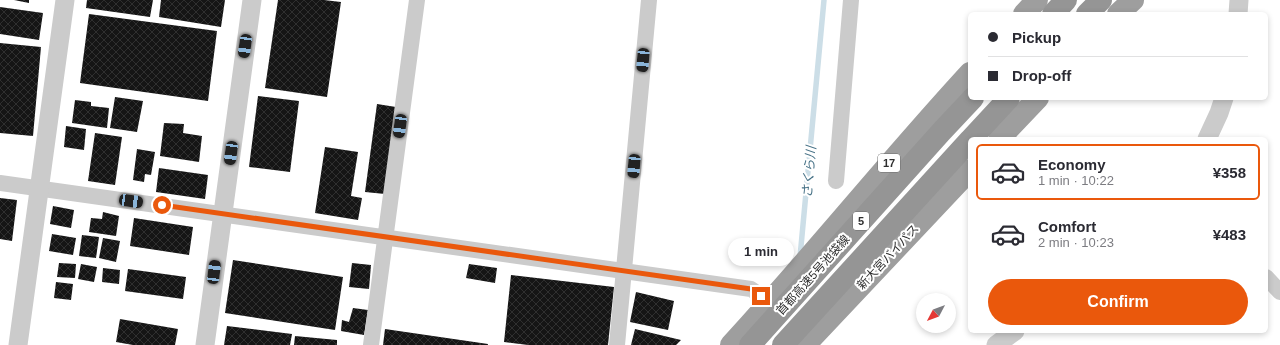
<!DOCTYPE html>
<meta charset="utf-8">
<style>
:root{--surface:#fff;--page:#f7f7f7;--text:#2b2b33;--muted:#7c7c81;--line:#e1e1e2;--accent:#ea580c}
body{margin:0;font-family:Arial,"Noto Sans JP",sans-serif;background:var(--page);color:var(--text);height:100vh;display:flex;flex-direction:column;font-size:15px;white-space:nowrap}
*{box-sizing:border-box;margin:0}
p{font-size:13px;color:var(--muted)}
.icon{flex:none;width:22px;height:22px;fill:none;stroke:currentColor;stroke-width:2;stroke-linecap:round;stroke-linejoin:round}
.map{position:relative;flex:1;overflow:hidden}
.side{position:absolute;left:968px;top:137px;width:300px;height:196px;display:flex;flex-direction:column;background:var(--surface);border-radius:6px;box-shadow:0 2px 6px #0003}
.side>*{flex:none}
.banner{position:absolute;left:968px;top:12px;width:300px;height:88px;border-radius:6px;box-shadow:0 2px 6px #0003;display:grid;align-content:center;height:88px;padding:0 20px;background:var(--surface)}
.needle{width:26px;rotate:229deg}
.tools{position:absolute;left:916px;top:293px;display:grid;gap:8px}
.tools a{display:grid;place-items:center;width:40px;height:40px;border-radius:50%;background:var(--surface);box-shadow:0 2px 6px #0003;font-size:20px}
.end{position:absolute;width:18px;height:18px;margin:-9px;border:5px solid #ea580c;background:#fff;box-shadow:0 0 0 2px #fff}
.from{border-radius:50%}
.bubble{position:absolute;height:28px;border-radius:14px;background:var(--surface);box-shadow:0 2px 6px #0003;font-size:13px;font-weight:700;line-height:28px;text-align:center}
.car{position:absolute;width:12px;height:24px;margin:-12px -6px;border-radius:5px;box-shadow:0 0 3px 1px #0007;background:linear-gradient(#222 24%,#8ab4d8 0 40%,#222 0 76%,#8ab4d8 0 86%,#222 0)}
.banner b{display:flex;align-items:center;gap:14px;height:38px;font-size:15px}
.banner b+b{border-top:1px solid var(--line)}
.banner i{width:10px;height:10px;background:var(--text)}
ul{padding:7px 0 0;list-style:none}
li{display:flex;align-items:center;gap:12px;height:56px;margin:0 8px 6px;padding:0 12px;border:2px solid transparent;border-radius:6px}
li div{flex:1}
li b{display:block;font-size:15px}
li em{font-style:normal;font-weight:700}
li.current{border-color:var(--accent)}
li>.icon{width:36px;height:36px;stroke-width:1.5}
.action{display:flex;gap:8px;margin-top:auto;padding:8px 20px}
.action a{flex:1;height:46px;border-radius:24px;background:var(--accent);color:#fff;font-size:16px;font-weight:700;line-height:46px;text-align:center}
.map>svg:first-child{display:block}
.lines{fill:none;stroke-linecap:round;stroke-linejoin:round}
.stream{stroke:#ccdee7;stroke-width:5.5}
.building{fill:url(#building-cross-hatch)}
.minor{stroke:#cbcbcb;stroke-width:16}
.tertiary{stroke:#cbcbcb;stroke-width:19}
.trunk{stroke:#9e9e9e;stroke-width:22}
.motorway{stroke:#959595;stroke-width:22}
.route{stroke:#ea580c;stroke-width:5}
.labels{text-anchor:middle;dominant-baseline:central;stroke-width:4;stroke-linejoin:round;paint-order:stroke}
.shield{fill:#fff;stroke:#6d6d6d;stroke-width:1}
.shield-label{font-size:11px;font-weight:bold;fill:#2e2e2e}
.street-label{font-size:12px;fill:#2e2e2e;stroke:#fff}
.water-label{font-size:13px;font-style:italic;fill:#467186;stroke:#fff}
</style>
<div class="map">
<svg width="1280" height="345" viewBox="0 0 1280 345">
<defs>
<pattern id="building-cross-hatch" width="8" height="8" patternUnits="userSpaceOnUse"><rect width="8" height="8" fill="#151515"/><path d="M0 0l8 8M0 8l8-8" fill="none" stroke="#2f2f2f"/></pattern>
</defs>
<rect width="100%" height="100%" fill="#fff"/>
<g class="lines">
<path class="stream" d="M800 257 824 0"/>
</g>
<path class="building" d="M14 0H29V3Z
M87 0H153L150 17 86 8Z
M161 0H225L221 27 159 17Z
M278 0H324L341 2 327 97 265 88Z
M0 7 43 13 39 40 0 34Z
M89 14 217 31 208 101 80 83Z
M0 43 41 47 33 136 0 133Z
M258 96 299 101 290 172 249 167Z
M115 97 143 101 137 132 110 128Z
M75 100 91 102V106L109 108 107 128 72 123Z
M377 104 396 107 385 194 365 192Z
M164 123 184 124 183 133 202 136 199 162 160 156Z
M66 126 86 129 84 150 64 147Z
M95 133 122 137 115 185 88 181Z
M325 147 358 152 351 196 362 198 358 220 315 213Z
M137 149 155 152 151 175 145 174 144 182 133 180Z
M159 168 208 175 205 199 156 192Z
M0 198 17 200 12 241 0 239Z
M53 206 74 210 71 228 50 224Z
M103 212 119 216 116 236 89 232 91 218 102 219Z
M134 218 193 227 189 255 130 246Z
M52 234 76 238 73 255 49 251Z
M82 235 99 237 96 258 79 256Z
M103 238 120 241 116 262 99 258Z
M233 260 343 277 335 330 225 313Z
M59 263 76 264 75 278 57 277Z
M352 263 371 265 369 289 349 287Z
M81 264 97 267 94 282 78 279Z
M469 264 497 268 495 283 466 278Z
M103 268 120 270 119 284 102 282Z
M128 269 186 277 183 299 125 291Z
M511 275 614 287 608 345H528L504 342Z
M56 282 73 284 71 300 54 298Z
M636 292 674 301 668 330 630 322Z
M353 308 368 310 364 335 341 331 342 320 349 322Z
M120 319 178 329 175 345H133L116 342Z
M227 326 292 334 290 345H224Z
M385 329 488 344V345H383Z
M635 329 681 340 676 345H631Z
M295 336 337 340V345H294Z"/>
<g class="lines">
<path class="minor" d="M836 181 851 0
M0 183 751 289 770 302
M1266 277 1280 292
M371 345 417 0
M617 345 649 0"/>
<path class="tertiary" d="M1238 14 1239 0
M1207 139 1219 113 1224 98
M18 345 65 0
M205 345 252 0
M996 345 1015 331"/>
<path class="trunk" d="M1024 14 1037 0
M1118 14 1133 0
M999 139 1038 98
M731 345C813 256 888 162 970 73
M805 345 970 170"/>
<path class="motorway" d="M1053 14 1066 0
M1087 14 1101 0
M971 139 1009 98
M750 345 942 131 973 98
M783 345 970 140"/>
</g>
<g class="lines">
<path class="route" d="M162 205 751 289 761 296"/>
</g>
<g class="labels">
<g class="shield">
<rect x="878" y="154" width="22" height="18" rx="3"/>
<rect x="853" y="212" width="16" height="18" rx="3"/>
</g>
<g class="shield-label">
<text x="889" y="163">17</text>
<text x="861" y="221">5</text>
</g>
<g class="street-label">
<text transform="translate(888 257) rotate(-47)">新大宮バイパス</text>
<text transform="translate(813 275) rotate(-48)">首都高速5号池袋線</text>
</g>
<g class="water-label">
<text transform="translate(809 172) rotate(-85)">さくら川</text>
</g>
</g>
</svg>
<div class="tools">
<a><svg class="needle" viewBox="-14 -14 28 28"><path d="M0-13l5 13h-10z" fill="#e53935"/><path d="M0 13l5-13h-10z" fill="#7c7c81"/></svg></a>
</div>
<i class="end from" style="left:162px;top:205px"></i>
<i class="end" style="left:761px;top:296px"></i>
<div class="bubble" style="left:728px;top:238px;width:66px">1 min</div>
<i class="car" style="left:245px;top:46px;rotate:188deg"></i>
<i class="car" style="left:643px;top:60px;rotate:185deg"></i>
<i class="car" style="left:400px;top:126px;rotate:188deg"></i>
<i class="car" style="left:231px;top:153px;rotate:188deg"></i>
<i class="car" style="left:634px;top:166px;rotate:185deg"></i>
<i class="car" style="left:131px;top:201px;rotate:98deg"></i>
<i class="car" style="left:214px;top:272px;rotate:7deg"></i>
<div class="banner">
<b><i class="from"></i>Pickup</b>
<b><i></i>Drop-off</b>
</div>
<section class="side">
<ul>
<li class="current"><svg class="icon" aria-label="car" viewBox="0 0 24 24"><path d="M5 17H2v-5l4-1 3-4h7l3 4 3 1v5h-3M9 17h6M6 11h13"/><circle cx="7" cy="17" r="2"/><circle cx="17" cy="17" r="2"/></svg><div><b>Economy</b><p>1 min · 10:22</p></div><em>¥358</em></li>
<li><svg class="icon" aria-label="car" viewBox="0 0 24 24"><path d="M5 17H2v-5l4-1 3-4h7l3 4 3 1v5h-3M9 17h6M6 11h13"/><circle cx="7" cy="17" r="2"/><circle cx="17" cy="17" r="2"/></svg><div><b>Comfort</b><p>2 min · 10:23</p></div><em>¥483</em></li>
</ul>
<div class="action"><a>Confirm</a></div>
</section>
</div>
